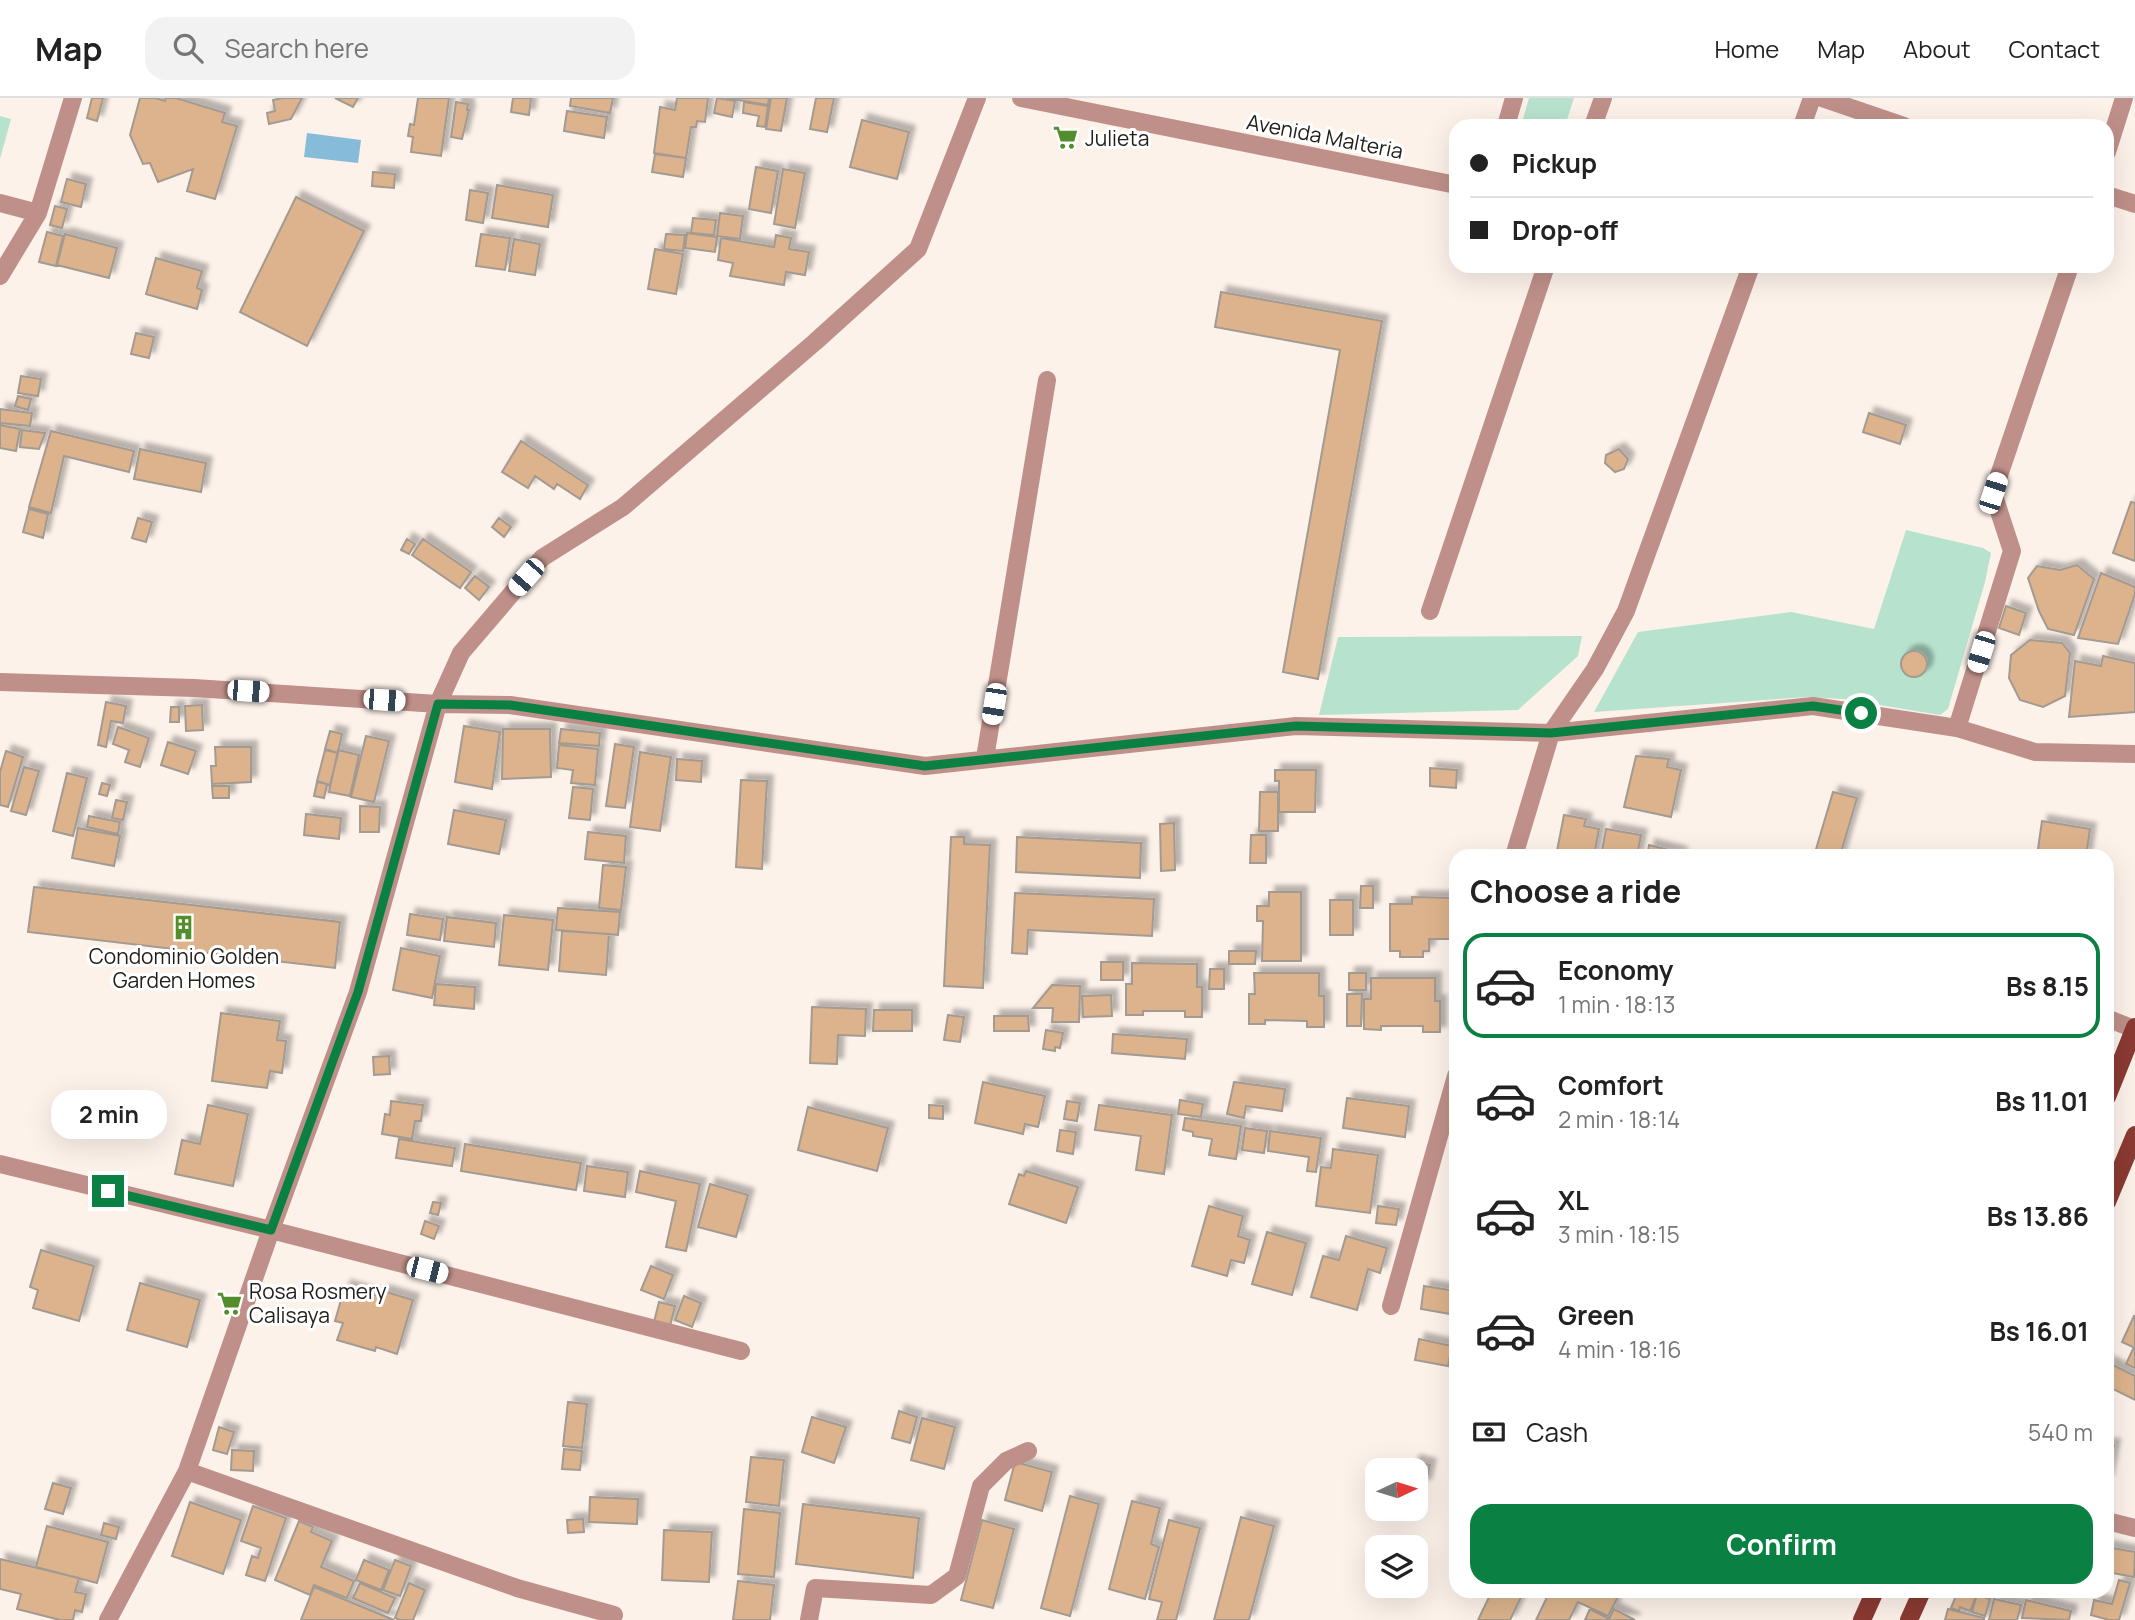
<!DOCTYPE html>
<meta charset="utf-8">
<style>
:root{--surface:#fff;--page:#f2f2f2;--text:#222;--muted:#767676;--line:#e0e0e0;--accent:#0b8043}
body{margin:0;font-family:Manrope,sans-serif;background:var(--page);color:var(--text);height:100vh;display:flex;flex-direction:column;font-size:26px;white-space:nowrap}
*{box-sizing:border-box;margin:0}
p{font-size:23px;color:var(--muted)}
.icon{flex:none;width:38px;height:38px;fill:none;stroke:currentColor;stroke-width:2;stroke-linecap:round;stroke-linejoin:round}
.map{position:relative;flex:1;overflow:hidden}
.sheet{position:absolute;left:1449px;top:751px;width:665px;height:749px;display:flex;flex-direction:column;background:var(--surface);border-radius:21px;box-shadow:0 7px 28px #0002}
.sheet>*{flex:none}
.top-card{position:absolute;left:1449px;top:21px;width:665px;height:154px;border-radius:21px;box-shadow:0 7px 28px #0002;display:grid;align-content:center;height:154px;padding:0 21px;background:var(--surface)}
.needle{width:46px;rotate:86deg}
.tools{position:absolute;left:1365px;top:1360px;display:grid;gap:14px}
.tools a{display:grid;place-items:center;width:63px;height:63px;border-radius:14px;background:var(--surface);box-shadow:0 7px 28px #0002;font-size:35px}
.end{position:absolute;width:32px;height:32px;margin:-16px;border:9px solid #0b8043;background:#fff;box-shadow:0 0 0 4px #fff}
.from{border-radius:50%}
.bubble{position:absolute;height:49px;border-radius:21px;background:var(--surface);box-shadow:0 7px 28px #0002;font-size:23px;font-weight:700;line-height:49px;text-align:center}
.car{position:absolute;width:21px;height:42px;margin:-21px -10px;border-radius:9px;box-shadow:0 0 5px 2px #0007;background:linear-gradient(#fff 24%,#345 0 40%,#fff 0 76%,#345 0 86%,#fff 0)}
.top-card b{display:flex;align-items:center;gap:24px;height:66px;font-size:26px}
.top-card b+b{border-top:2px solid var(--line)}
.top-card i{width:18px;height:18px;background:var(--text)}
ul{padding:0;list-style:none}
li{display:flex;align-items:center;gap:21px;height:105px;margin:0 14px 10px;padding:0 7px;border:4px solid transparent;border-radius:21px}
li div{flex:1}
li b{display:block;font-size:26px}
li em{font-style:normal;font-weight:700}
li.selected{border-color:var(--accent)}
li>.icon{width:63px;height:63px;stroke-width:1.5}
h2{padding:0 21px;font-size:32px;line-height:84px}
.pay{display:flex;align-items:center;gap:18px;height:77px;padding:0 21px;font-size:26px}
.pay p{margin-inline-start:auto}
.cta{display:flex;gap:14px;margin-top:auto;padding:14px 21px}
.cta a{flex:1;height:80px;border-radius:21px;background:var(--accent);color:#fff;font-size:28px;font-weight:700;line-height:80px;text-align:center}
header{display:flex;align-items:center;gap:42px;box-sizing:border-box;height:98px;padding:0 35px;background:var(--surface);border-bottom:2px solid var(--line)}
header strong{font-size:33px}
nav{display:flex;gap:38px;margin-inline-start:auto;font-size:24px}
.search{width:490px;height:63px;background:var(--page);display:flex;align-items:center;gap:18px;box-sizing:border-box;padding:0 24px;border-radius:21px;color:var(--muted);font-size:26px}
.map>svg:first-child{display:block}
.green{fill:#b7e3ce}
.water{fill:#87bbda}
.building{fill:#dcb38c;stroke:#a39a92;stroke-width:2;filter:url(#shadow)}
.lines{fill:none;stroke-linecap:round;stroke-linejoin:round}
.minor{stroke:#bf9089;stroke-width:18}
.major{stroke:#8a3a32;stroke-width:18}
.route{stroke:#0b8043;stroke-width:9}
.labels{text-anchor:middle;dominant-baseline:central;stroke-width:6;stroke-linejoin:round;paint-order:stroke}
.street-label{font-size:21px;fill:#211e1b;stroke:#fff}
.poi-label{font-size:21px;fill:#211e1b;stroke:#fff;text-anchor:start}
</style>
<header>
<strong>Map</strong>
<div class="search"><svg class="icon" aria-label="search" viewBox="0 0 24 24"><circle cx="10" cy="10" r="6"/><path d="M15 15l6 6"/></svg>Search here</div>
<nav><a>Home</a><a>Map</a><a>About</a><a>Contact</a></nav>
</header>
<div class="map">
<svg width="2135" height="1522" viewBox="0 0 2135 1522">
<defs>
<filter id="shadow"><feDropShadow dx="6" dy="-6" stdDeviation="2" flood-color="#0004"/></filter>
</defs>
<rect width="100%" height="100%" fill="#fcf2ea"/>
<path class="green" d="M1529 0H1574L1565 28H1521Z
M0 18 11 21 0 61Z
M1906 432 1983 450 1991 455 1985 484 1948 611 1940 617 1843 601 1807 599 1594 614 1638 534 1791 514 1874 531Z
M1582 538 1578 558 1518 612 1319 617 1338 539Z"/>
<path class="water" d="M307 35 361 42 358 65 304 59Z"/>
<path class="building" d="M92 0H103L97 23 87 20Z
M140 0H155L165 3 166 0H176L225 15 222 24 237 28 215 101 187 93 193 71 158 84 150 65 143 66 130 37Z
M282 0H302L291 21 269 26 267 15 275 13 273 2Z
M335 0H358L353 9Z
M418 0H449L441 58 411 54 413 39 408 38 410 26 414 27Z
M513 0H531L529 17 511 14Z
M571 0H613L610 15 570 8Z
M677 0H708L705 24 697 23 696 29H691L686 60 654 55 660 9 675 12Z
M717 0 735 3 732 19 714 15Z
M726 0H769L768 7Z
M771 0H787L781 33 766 31Z
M816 0H834L827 34 810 31Z
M456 4 468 6 467 12H469L462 41 451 39Z
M744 4 768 8 765 29 757 28 759 18 743 15Z
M567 13 607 19 604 40 564 33Z
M862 22 909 34 897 81 850 69Z
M655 56 686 60 683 79 652 74Z
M756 69 778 73 771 115 749 111Z
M783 71 805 75 795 130 774 126Z
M373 74 395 76 394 90 372 88Z
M67 81 86 86 81 109 61 104Z
M497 87 553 97 548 129 492 120Z
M470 92 488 95 483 125 466 122Z
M296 99 364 133 307 248 240 214Z
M55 108 67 111 62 130 50 127Z
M720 115 743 118 740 141 717 138Z
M693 120 716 122 714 137 691 135Z
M47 134 63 138 56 168 39 164Z
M687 135 717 139 715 154 685 150Z
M65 136 117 150 109 180 57 167Z
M481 136 510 140 505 172 476 168Z
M666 136 685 137 683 153 664 151Z
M776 137 791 140 789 151 809 154 805 177 786 174 784 187 730 178 733 165 718 162 721 140 774 149Z
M514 141 540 146 535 177 509 173Z
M655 151 683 156 676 196 648 191Z
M156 160 202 173 197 190 202 192 197 211 146 196Z
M1221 194 1382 223 1318 581 1283 574 1340 252 1215 229Z
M136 235 154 239 149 260 131 256Z
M21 278 41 281 38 298 18 295Z
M18 298 31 301 28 312 15 308Z
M0 311 32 315 30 328 0 325Z
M1869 315 1906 327 1900 346 1863 334Z
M0 327 20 331 16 353 0 350Z
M22 332 45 335 39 351 20 349Z
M51 333 134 353 129 374 64 358 51 415 29 409Z
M521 343 588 387 580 401 557 386 554 391 535 378 528 390 502 374Z
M140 351 206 365 201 394 134 381Z
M1619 351 1628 361 1624 371 1615 374 1605 365 1606 357Z
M2131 404 2135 405V463L2113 455Z
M29 411 48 416 43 440 23 434Z
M138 420 152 424 146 444 132 440Z
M499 420 511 429 504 439 492 429Z
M407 441 415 446 409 456 401 452Z
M423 441 471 474 460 490 412 457Z
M2077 467 2094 481 2074 537 2048 531 2039 513 2028 480 2037 468 2060 472Z
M2101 475 2135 489V496L2118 546 2078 540Z
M475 478 489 489 479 502 465 490Z
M2006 508 2026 515 2019 537 1999 530Z
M2030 542 2062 545 2070 555 2065 598 2043 609 2020 602 2009 580 2011 557Z
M1901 566a13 13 0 1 1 26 0a13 13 0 1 1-26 0Z
M2103 558 2135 565V614L2069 619 2075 563 2101 568Z
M106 604 126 608 123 625 111 623 106 649 98 647Z
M202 607 203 632 186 633 185 608Z
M171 609H179V624H170Z
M464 628 500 634 492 691 455 684Z
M118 629 149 640 140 669 125 664 129 652 113 646Z
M503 631H550L551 679 502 681Z
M561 631 600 635 599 648 559 645Z
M330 633 342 636 338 655 325 651Z
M366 638 389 643 374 704 351 699Z
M168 644 196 653 188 676 161 667Z
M615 646 634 649 625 710 606 708Z
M559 647 598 651 595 687 571 685 573 672 557 670Z
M215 649H251V684L212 686 211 668H216Z
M325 652 338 655 330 687 317 683Z
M338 652 359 657 350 698 329 694Z
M6 653 23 659 8 709 0 707V674Z
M640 654 671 659 660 733 630 729Z
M1636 658 1669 661 1667 669 1681 672 1671 719 1624 709Z
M677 661 702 663 701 684 676 682Z
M24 669 39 673 26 717 11 713Z
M1430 670 1457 672 1456 690 1430 688Z
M1275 672H1316L1315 714H1279V683H1275Z
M67 675 87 680 73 738 53 733Z
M741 682 767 683 762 771 736 769Z
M317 684 327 686 324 700 314 698Z
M102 685 110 687 107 698 99 696Z
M212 688H229V700H213Z
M573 689 593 691 590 722 569 720Z
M1260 694H1278V733H1259Z
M1833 694 1857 700 1840 758H1814Z
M116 702 127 704 123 722 112 720Z
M360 708 380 709 379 734H360Z
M454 712 506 722 499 756 448 746Z
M306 716 341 720 339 741 304 737Z
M1564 717 1586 721 1584 728 1599 731 1594 758H1556Z
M89 718 120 724 118 736 87 729Z
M2042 723 2090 731 2086 758H2037Z
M1174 725 1175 772 1161 773 1160 726Z
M78 730 120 738 114 768 72 760Z
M1606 731 1641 737 1637 758H1601Z
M588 734 626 738 624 765 585 761Z
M1251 737H1266V765H1250Z
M951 739H964V746L990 747 983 890 944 888Z
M1017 739 1141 745 1140 780 1016 774Z
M1649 747 1681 755V758H1647Z
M603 767 626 769 621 812 599 810Z
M1361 788H1373V810H1360Z
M34 789 340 824 335 870 28 834Z
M1269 794H1301V863H1262L1263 823H1257V808H1269Z
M1015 795 1154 801 1152 838 1028 832 1027 856 1012 855Z
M1412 799 1456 800V841H1429V853H1423V859H1400V853H1390V806H1412Z
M1330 802H1353V837H1330Z
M558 810 620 814 618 837 556 832Z
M410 816 443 821 440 842 407 837Z
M504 817 553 822 548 872 499 867Z
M447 819 496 825 494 849 444 843Z
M562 833 609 836 606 877 559 873Z
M401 850 440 858 432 900 393 892Z
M1229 853H1256L1255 866H1229Z
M1101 864H1123V882H1101Z
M1132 865 1197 866V889H1202V919H1185V913H1143V917H1126V886H1132Z
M1210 871H1224V891H1209Z
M1254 875H1319V898H1324V929H1307V923L1265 922V926H1249V896H1255Z
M1349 875H1366V892H1349Z
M1371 880H1435V903H1440V934H1423V928H1381V932L1364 931V901H1371Z
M436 886 475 889 474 911 434 907Z
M1052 887 1080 888 1079 924H1052L1053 910H1033Z
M1347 896H1362L1361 928H1347Z
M1111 897 1112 918 1083 919 1082 898Z
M812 909 866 911 865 938 838 937 837 966 810 965Z
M874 912H912V933H873Z
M221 915 280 923 277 942 286 943 282 975 270 973 267 990 212 983Z
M948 917 964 919 960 944 944 942Z
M994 918H1028L1029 933H994Z
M1046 932 1063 935 1060 950 1055 949V953L1043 951Z
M1113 936 1187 941 1185 961 1112 955Z
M389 958 390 976 374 977 373 959Z
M983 984 1045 998 1038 1029 1025 1026 1023 1036 975 1025Z
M1234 984 1285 991 1282 1013 1246 1008 1244 1020 1227 1016Z
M1347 1000 1409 1008 1405 1039 1343 1030Z
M1180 1002 1203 1006 1201 1019 1178 1016Z
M391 1003 423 1007 421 1023H415L412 1041 382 1036 385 1016 390 1017Z
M1067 1003 1080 1005 1077 1023 1064 1021Z
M208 1007 248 1016 233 1088 175 1076 182 1042 200 1046Z
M929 1007 943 1008V1021L929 1020Z
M1099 1007 1172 1017 1164 1076 1136 1072 1141 1038 1095 1032Z
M808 1009 888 1030 877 1073 798 1052Z
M1185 1020 1241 1028 1236 1061 1209 1057 1212 1041 1193 1038V1034L1183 1032Z
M1245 1030 1267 1033 1264 1055 1242 1052Z
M1060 1032 1076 1034 1073 1056 1057 1053Z
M1270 1033 1321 1040 1316 1074 1307 1073 1309 1059 1268 1053Z
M399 1041 455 1050 452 1068 396 1060Z
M465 1046 581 1065 576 1092 461 1073Z
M1333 1051 1378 1057 1370 1115 1316 1108 1321 1069 1331 1070Z
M587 1068 628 1074 625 1099 584 1093Z
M640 1073 700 1086 686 1153 666 1149 676 1103 636 1094Z
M1026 1073 1078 1089 1066 1125 1009 1106 1019 1076 1024 1078Z
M710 1086 748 1097 736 1139 698 1129Z
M433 1104 441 1105 438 1117 430 1115Z
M1209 1108 1243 1118 1238 1138 1250 1142 1244 1165 1231 1162 1227 1178 1192 1168Z
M1378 1108 1399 1111 1396 1127 1376 1125Z
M425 1123 439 1128 434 1141 421 1136Z
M1267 1134 1306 1145 1292 1197 1252 1186Z
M1346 1138 1387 1150 1380 1175 1368 1171 1357 1212 1311 1199 1323 1158 1339 1162Z
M41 1152 94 1168 79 1223 33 1210 38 1192 30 1189Z
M651 1168 673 1177 664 1201 641 1192Z
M140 1185 200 1202 187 1249 127 1232Z
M345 1188 381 1199 383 1193 413 1202 397 1256 376 1249 375 1253 337 1242 343 1225 335 1223Z
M1424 1188 1456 1193V1217L1421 1211Z
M684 1198 701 1205 692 1229 675 1222Z
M659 1204 675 1208 670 1228 654 1224Z
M2134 1218H2135V1250L2122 1244Z
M1419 1241 1452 1248 1448 1268 1415 1262Z
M2133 1251 2135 1252V1270L2126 1266Z
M2107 1264 2135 1278V1302L2107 1288Z
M568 1304 587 1306 582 1350 563 1348Z
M899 1313 917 1319 910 1345 892 1340Z
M812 1319 846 1329 834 1365 802 1354Z
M922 1320 955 1329 944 1371 911 1362Z
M219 1329 234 1334 227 1356 213 1352Z
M2107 1346 2114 1347 2107 1384Z
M564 1351 582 1353 580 1372 562 1371Z
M232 1352 254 1353 253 1373 231 1372Z
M751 1359 784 1362 779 1408 746 1404Z
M1414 1363 1430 1367 1425 1387 1416 1385V1372H1411Z
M1015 1364 1052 1374 1042 1413 1005 1402Z
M53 1385 71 1390 63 1416 45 1411Z
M1070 1398 1099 1406 1070 1518 1041 1510Z
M590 1399 638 1401 637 1426 589 1424Z
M1132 1403 1160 1410 1151 1446 1159 1449 1145 1501 1109 1491Z
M190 1404 241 1422 223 1476 172 1458Z
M803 1406 919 1420 913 1480 796 1466Z
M253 1408 286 1420 265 1483 246 1477 252 1458 258 1460 261 1450 241 1443Z
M744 1411 780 1415 774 1479 738 1476Z
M1241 1419 1274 1428 1249 1522H1214Z
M583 1421 584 1434 568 1435 567 1422Z
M982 1422 1014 1431 993 1510 961 1502Z
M1169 1422 1200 1430 1176 1522H1157L1162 1504 1149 1501Z
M299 1423 313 1429 311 1434 332 1443 321 1469 354 1483 347 1500 314 1487 310 1497 275 1482Z
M104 1425 119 1429 116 1441 101 1437Z
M47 1428 108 1444 97 1485 36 1469Z
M664 1432 712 1434 709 1484 662 1482Z
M2107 1449 2135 1454 2134 1479 2107 1474Z
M0 1461 79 1480 75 1494 86 1496 82 1514 75 1512 73 1522H60L17 1511 21 1496 0 1491Z
M364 1462 389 1472 381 1492 356 1482Z
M395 1462 411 1468 400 1498 383 1492Z
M2119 1482 2130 1485 2119 1522H2109L2091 1517 2094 1502 2112 1506Z
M738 1483 774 1487 770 1522H733Z
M360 1485 395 1500 388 1515 353 1500Z
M409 1485 425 1492 413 1522H400L395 1520Z
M314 1489 394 1522H301Z
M1492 1493H1524L1510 1522H1478Z
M1550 1493H1621L1608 1518 1578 1504 1569 1522H1536Z
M1958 1493H1978L1970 1513 1960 1509 1959 1513 1951 1510Z
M1978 1493H1988L1986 1500 1990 1501 1985 1518 1972 1514Z
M1998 1493H2021L2019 1499Z
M1994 1501 2021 1507 2017 1522H1989Z
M2026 1502 2071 1513 2069 1522 2022 1520Z
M1590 1511 1609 1521 1614 1511 1635 1522H1585Z
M1948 1511 1984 1520V1522H1945Z"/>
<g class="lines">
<path class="minor" d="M1021 0 1456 87
M1822 0 1904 28
M1506 28 1514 0
M1593 28 1603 0
M1802 28 1812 0
M2107 54 2124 0
M2107 97 2135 106
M0 105 38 115
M0 178 38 115 73 0
M1430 513 1546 168
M0 584 194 590 438 606 510 607 925 668 1296 628 1551 635 1813 608 1957 630 2035 654 2135 656
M1957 630 2012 453 1993 395 2070 168
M985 660 1047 282
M1514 758 1551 635 1595 571 1626 513 1751 168
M2109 921 2134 931
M0 1066 271 1132 741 1253
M1391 1208 1456 978
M187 1373 517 1490 614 1517
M2107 1423 2135 1430
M108 1522 187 1373 271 1132 358 894 438 606 461 555 542 460 623 409 815 244 918 151 977 0
M809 1522 815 1490 931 1497 957 1478 981 1388 1006 1363 1028 1353"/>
<path class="major" d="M2107 999 2135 929
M2107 1104 2135 1037
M1862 1522 1875 1493
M1909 1522 1922 1493"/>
</g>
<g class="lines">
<path class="route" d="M108 1093 271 1132 358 894 438 606 510 607 925 668 1296 628 1551 635 1813 608 1861 615"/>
</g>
<defs>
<symbol id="supermarket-bare" viewBox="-9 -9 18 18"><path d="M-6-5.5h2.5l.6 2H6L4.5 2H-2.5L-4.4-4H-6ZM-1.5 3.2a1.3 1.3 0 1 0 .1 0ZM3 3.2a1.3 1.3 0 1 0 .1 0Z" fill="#538e2c" stroke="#fff" stroke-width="2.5" paint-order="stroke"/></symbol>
<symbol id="building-bare" viewBox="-9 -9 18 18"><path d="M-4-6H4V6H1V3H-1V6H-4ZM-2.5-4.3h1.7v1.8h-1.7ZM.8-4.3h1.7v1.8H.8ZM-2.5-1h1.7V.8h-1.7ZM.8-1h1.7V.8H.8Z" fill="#538e2c" stroke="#fff" stroke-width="2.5" paint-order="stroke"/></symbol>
</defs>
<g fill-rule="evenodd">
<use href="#supermarket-bare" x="1048" y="22" width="35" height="35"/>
<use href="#building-bare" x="166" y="812" width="35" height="35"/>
<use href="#supermarket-bare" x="212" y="1188" width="35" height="35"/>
</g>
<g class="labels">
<g class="street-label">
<text transform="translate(1325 38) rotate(11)">Avenida Malteria</text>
</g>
<g class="poi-label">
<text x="1085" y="40">Julieta</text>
<text x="184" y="858" text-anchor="middle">Condominio Golden<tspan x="184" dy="24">Garden Homes</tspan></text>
<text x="249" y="1193">Rosa Rosmery<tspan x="249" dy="24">Calisaya</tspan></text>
</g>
</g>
</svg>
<div class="tools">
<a><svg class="needle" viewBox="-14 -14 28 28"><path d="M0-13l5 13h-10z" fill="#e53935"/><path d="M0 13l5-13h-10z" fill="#767676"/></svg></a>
<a><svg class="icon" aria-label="layers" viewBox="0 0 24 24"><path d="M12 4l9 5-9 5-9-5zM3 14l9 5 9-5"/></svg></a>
</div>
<i class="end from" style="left:1861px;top:615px"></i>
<i class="end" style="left:108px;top:1093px"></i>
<div class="bubble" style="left:51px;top:992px;width:116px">2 min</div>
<i class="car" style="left:1993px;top:395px;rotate:18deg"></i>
<i class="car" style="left:526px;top:479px;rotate:221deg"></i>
<i class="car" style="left:1981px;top:554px;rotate:197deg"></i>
<i class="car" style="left:248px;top:593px;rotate:94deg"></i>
<i class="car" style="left:384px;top:602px;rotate:94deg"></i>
<i class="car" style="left:994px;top:606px;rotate:189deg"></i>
<i class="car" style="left:427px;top:1172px;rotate:104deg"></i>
<div class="top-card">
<b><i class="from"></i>Pickup</b>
<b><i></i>Drop-off</b>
</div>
<section class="sheet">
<h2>Choose a ride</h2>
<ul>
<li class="selected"><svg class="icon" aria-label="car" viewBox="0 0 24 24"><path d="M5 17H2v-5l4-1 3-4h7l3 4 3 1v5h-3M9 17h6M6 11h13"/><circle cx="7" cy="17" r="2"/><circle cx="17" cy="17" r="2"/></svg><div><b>Economy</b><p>1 min · 18:13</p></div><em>Bs 8.15</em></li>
<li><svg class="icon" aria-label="car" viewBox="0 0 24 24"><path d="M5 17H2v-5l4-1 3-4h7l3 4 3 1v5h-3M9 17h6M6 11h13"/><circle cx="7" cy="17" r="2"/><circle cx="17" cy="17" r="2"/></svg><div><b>Comfort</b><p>2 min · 18:14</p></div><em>Bs 11.01</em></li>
<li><svg class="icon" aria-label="car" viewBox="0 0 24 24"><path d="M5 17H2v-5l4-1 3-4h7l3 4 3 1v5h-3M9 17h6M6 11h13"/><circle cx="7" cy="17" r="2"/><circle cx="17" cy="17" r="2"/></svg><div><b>XL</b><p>3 min · 18:15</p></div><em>Bs 13.86</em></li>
<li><svg class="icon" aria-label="car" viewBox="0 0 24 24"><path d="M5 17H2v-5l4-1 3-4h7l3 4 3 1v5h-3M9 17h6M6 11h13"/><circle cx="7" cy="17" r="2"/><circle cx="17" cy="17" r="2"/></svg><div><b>Green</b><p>4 min · 18:16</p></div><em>Bs 16.01</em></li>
</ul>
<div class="pay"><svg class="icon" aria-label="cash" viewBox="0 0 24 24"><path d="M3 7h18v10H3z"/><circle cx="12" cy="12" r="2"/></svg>Cash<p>540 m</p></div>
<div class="cta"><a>Confirm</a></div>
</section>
</div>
